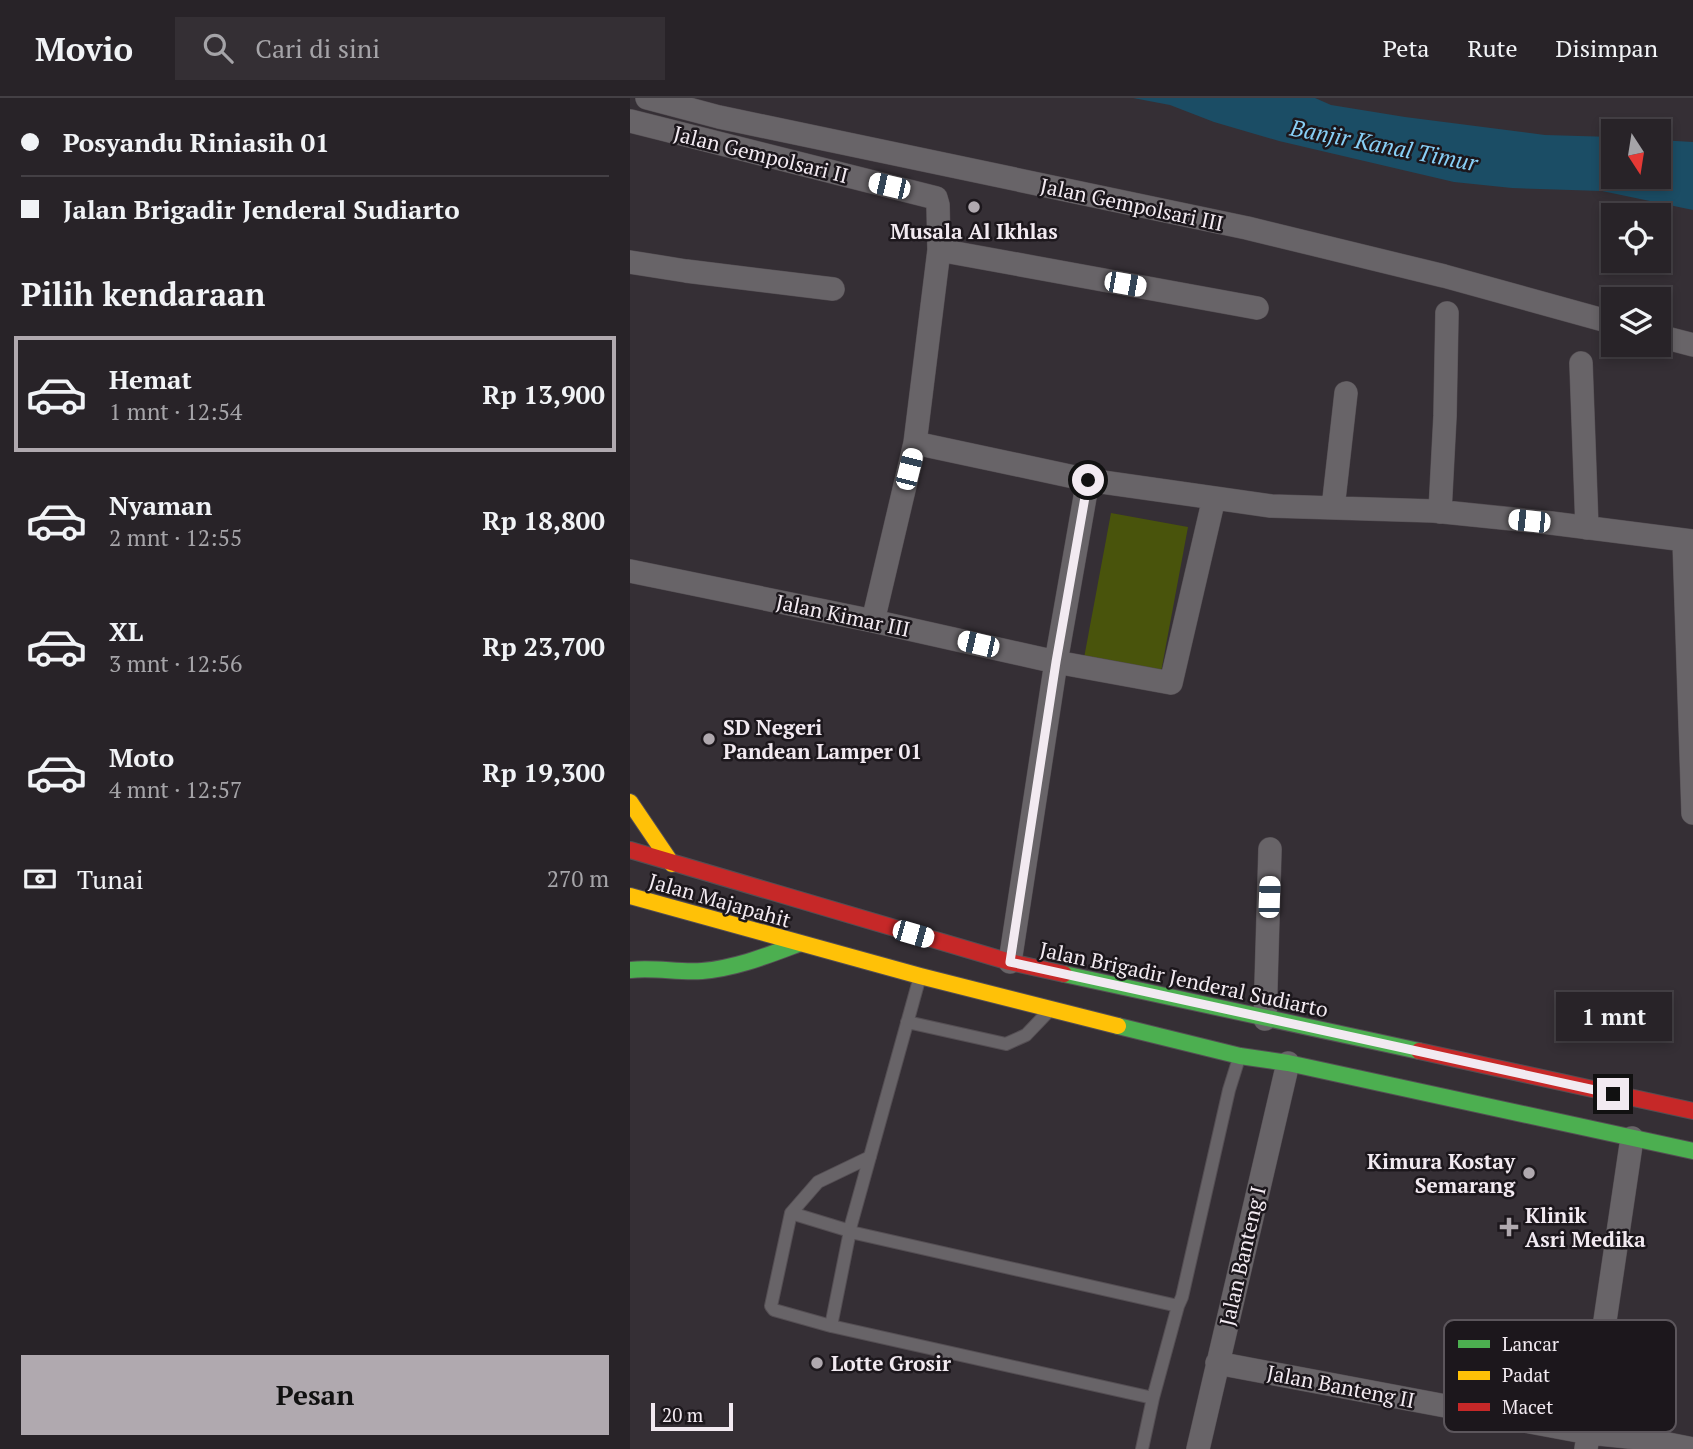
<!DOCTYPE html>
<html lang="id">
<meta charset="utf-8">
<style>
:root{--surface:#282328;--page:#342f34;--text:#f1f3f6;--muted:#a5a4a8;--line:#444045;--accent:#b0a9af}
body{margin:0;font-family:"PT Serif",serif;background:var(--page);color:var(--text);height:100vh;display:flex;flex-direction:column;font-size:26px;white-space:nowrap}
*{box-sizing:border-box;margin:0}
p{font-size:23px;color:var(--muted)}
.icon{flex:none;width:38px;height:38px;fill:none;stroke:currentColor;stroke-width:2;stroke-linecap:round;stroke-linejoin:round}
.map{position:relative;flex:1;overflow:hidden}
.side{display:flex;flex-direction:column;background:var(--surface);width:630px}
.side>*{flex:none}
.banner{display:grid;align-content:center;height:154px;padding:0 21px;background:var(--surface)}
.needle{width:46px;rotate:168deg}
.fabs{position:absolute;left:971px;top:21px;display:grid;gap:14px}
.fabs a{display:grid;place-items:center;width:70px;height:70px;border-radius:0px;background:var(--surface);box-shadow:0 4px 10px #0003,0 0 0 2px var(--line);font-size:35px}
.scale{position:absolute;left:21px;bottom:18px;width:82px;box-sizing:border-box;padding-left:7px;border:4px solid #f2eaf1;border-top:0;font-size:19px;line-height:24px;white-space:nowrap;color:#f2eaf1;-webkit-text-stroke:5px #1c171c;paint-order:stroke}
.end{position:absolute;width:32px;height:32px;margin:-16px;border:9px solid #f2eaf1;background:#111;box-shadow:0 0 0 4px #111}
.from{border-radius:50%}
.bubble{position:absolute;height:49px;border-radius:0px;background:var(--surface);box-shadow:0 4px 10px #0003,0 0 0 2px var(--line);font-size:23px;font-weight:600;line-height:49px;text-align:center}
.car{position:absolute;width:21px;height:42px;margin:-21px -10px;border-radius:9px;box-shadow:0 0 5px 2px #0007;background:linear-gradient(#fff 24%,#345 0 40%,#fff 0 76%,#345 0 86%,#fff 0)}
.banner b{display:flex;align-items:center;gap:24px;height:66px;font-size:26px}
.banner b+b{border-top:2px solid var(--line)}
.banner i{width:18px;height:18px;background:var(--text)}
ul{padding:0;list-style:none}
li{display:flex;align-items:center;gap:21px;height:116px;margin:0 14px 10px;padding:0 7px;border:4px solid transparent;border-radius:0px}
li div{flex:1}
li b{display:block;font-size:26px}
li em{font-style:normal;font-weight:600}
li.current{border-color:var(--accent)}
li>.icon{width:63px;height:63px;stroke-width:1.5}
h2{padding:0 21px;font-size:32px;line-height:84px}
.pay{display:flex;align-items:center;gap:18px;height:77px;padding:0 21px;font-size:26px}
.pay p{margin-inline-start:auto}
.cta{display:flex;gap:14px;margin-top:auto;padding:14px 21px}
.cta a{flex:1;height:80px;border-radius:0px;background:var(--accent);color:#111;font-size:28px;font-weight:600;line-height:80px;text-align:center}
header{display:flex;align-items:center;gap:42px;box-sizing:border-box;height:98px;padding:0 35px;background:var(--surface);border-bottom:2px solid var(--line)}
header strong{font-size:33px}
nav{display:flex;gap:38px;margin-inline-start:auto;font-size:24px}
.search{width:490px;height:63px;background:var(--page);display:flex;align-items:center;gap:18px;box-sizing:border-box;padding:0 24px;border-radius:0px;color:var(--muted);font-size:26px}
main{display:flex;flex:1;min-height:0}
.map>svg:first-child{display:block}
.green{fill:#49540c}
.water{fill:#1b4d65}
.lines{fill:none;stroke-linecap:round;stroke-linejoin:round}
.lane-casing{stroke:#544e53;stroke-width:14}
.street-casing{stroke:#544e53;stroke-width:24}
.fast-casing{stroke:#544e53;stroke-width:18}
.slow-casing{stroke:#544e53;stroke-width:18}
.jam-casing{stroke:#544e53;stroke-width:18}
.lane{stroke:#686468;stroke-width:12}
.street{stroke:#686468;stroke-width:23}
.fast{stroke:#4caf50;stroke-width:16}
.slow{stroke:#ffc107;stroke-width:16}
.jam{stroke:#c62828;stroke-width:16}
.route{stroke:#f2eaf1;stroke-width:9}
.poi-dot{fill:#b0a9af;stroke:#1c171c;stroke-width:2.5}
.labels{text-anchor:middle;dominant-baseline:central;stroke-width:5;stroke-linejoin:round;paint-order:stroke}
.street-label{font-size:21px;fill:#f2eaf1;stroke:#1c171c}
.poi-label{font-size:21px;font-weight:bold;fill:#f2eaf1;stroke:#1c171c;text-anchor:start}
.water-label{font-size:23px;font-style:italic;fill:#88cff6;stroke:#1c171c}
.key{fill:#1c171c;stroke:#5c565c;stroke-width:2}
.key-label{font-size:19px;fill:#f2eaf1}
</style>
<header>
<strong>Movio</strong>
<div class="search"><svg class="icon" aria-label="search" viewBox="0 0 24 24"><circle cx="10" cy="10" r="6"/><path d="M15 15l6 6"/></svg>Cari di sini</div>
<nav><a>Peta</a><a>Rute</a><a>Disimpan</a></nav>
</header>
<main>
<section class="side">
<div class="banner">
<b><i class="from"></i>Posyandu Riniasih 01</b>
<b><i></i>Jalan Brigadir Jenderal Sudiarto</b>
</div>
<h2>Pilih kendaraan</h2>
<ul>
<li class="current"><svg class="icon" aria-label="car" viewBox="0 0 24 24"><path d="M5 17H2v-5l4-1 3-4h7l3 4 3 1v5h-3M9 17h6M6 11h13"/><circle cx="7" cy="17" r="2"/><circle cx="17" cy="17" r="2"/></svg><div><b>Hemat</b><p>1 mnt · 12:54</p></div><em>Rp 13,900</em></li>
<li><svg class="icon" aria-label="car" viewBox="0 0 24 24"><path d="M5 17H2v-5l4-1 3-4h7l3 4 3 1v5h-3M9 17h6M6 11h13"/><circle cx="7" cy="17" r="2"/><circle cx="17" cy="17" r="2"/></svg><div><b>Nyaman</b><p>2 mnt · 12:55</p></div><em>Rp 18,800</em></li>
<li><svg class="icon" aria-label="car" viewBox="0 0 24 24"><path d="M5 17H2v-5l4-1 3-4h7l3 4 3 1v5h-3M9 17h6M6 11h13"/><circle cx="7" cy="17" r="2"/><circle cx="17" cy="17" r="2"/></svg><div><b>XL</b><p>3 mnt · 12:56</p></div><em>Rp 23,700</em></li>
<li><svg class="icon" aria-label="car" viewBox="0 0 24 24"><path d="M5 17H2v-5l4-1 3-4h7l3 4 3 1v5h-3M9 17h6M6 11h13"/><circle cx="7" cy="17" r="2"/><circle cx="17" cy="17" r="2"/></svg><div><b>Moto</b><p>4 mnt · 12:57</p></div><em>Rp 19,300</em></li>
</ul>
<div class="pay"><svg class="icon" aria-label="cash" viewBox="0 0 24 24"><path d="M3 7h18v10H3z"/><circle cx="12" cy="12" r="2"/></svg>Tunai<p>270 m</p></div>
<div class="cta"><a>Pesan</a></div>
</section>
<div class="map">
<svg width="1063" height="1351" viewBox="0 0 1063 1351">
<rect width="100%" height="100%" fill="#352f35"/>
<path class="green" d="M481 415 558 429 531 574 454 560Z"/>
<path class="water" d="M503 0H685L701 7 775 19 915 37 983 39 984 79H1029V42L1063 44V112L972 93 882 90 824 84 649 43 584 24 540 7Z"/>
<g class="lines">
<defs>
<path id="lane" d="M289 882 221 1127 220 1133 225 1135 548 1208 552 1199 599 992 609 960
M277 924 376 946 396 937 418 914
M161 1115 188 1084 240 1059
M201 1228 144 1212 141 1208 161 1115 220 1133 201 1228 523 1300
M512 1351 523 1300 548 1208"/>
<path id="street" d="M17 0 89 19 617 130 814 178 984 225
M0 23 306 100 308 107 309 152 285 345 243 523
M309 152 627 210
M0 164 56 173 203 191
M1029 238 1063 247
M951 265 957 430
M285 345 458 382 641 408 804 413 921 425 1063 443
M703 410 716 295
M810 414 815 318 817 215
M1054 443 1063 715
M0 473 243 523 426 564 541 585 584 400
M380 864 426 564 458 382
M635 921 640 751
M587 1265 959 1335 1008 1340 1063 1351
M568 1351 658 965
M956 1351 1002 1040"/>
<path id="fast" d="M0 872C25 869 49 875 72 873 106 870 136 858 168 846
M434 876 789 953
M488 928 610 958 658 965 1063 1053"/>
<path id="slow" d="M0 704 42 766
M0 798 290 878 488 928"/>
<path id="jam" d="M0 752 380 864 434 876
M789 953 1063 1013"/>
</defs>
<use href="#lane" class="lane-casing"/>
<use href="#street" class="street-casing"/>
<use href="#fast" class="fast-casing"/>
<use href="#slow" class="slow-casing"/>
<use href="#jam" class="jam-casing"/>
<use href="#lane" class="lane"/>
<use href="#street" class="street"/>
<use href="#fast" class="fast"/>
<use href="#slow" class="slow"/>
<use href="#jam" class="jam"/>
</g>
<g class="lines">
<path class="route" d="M458 382 426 564 380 864 983 996"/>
</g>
<g class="poi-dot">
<circle cx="344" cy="109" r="7"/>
<circle cx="79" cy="641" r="7"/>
<circle cx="899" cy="1075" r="7"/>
<path d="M875.5 1118.5h7v7h7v7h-7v7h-7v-7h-7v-7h7z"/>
<circle cx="187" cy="1265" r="7"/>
</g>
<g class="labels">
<g class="street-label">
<text transform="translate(131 56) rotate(14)">Jalan Gempolsari II</text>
<text transform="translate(502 106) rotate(12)">Jalan Gempolsari III</text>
<text transform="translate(213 517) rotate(12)">Jalan Kimar III</text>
<text transform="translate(90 802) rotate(16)">Jalan Majapahit</text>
<text transform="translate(554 881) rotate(12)">Jalan Brigadir Jenderal Sudiarto</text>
<text transform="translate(612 1158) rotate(-77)">Jalan Banteng I</text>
<text transform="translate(711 1288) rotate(11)">Jalan Banteng II</text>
</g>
<g class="poi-label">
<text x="344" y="133" text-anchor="middle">Musala Al Ikhlas</text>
<text x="93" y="629">SD Negeri<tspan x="93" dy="24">Pandean Lamper 01</tspan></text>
<text x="885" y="1063" text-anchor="end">Kimura Kostay<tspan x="885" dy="24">Semarang</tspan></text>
<text x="895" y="1117">Klinik<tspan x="895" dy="24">Asri Medika</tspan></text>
<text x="201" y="1265">Lotte Grosir</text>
</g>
<g class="water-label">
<text transform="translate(754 47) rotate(11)">Banjir Kanal Timur</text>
</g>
</g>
<rect x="814" y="1222" width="232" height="112" rx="10" class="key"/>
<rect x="828" y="1242" width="32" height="8" fill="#4caf50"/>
<rect x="828" y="1273" width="32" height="9" fill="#ffc107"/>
<rect x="828" y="1305" width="32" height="8" fill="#c62828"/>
<g class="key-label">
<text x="872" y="1253">Lancar</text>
<text x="872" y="1284">Padat</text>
<text x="872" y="1316">Macet</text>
</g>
</svg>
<div class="fabs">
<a><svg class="needle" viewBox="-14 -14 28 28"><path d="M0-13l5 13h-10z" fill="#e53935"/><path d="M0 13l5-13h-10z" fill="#a5a4a8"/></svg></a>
<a><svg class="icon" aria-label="locate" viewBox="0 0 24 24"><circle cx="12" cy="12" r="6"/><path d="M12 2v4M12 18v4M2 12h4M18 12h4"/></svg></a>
<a><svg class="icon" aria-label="layers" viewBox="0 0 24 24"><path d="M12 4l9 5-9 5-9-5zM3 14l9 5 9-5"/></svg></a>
</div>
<div class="scale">20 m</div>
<i class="end from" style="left:458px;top:382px"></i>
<i class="end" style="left:983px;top:996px"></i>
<div class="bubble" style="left:926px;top:894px;width:116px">1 mnt</div>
<i class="car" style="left:259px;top:88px;rotate:283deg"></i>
<i class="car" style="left:495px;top:186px;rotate:100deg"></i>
<i class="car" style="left:279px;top:371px;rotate:14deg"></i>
<i class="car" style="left:899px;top:423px;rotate:276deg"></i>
<i class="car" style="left:348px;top:546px;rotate:283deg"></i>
<i class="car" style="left:639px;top:799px;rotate:2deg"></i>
<i class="car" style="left:283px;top:836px;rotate:106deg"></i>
</div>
</main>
